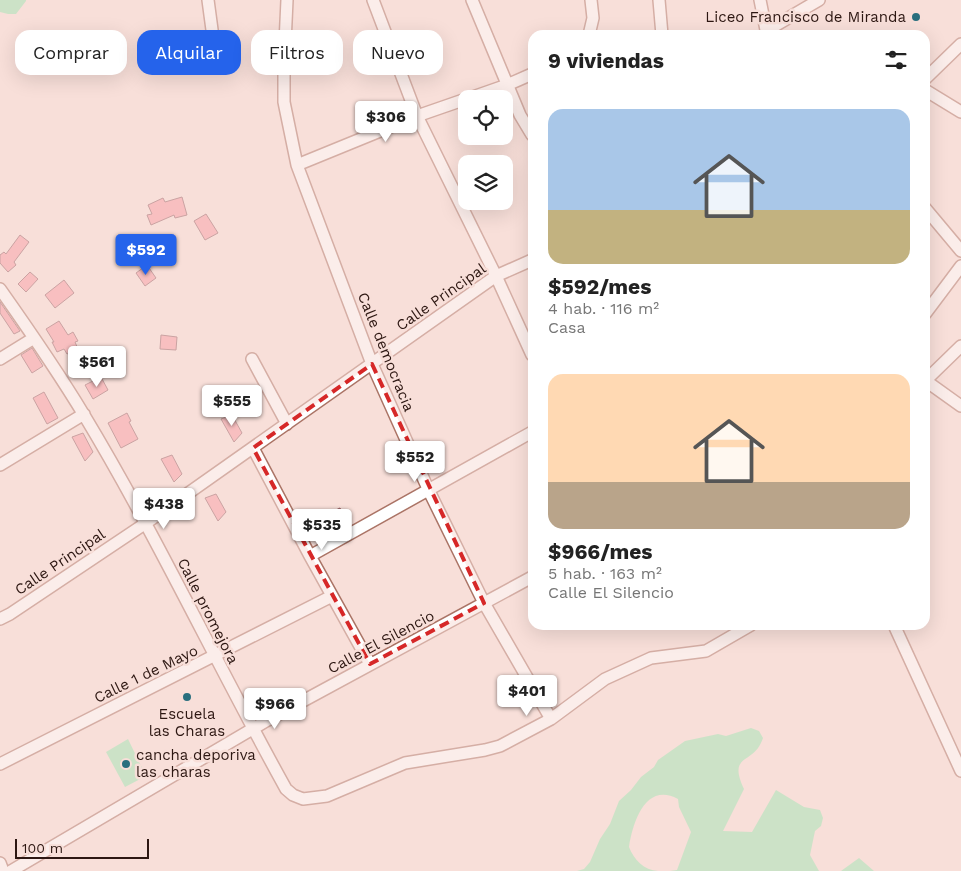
<!DOCTYPE html>
<html lang="es">
<head>
<meta charset="utf-8">
<style>
  :root { --surface:#fff; --page:#f2f2f2; --text:#222; --muted:#767676; --accent:#2563eb }
  body { margin:0; font-family:"Work Sans",sans-serif; background:var(--page); color:var(--text); height:100vh; display:flex; flex-direction:column; font-size:19px; white-space:nowrap }
  * { box-sizing:border-box; margin:0 }
  p { font-size:16px; color:var(--muted) }
  .icon { flex:none; width:28px; height:28px; fill:none; stroke:currentColor; stroke-width:2; stroke-linecap:round; stroke-linejoin:round }
  .map { position:relative; flex:1; overflow:hidden }
  .panel { position:absolute; left:528px; top:30px; width:402px; height:600px; display:flex; flex-direction:column; background:var(--surface); border-radius:15px; box-shadow:0 5px 20px #0002 }
  .panel>* { flex:none }
  .banner { position:absolute; left:15px; top:30px; width:438px; height:45px; display:flex; gap:10px }
  .buttons { position:absolute; left:458px; top:90px; display:grid; gap:10px }
  .buttons a { display:grid; place-items:center; width:55px; height:55px; border-radius:10px; background:var(--surface); box-shadow:0 5px 20px #0002; font-size:25px }
  .scale { position:absolute; left:15px; bottom:12px; width:134px; box-sizing:border-box; padding-left:5px; border:2px solid #2d1712; border-top:0; font-size:14px; line-height:18px; white-space:nowrap; color:#2d1712; -webkit-text-stroke:4px #f8dfd9; paint-order:stroke }
  .price { position:absolute; translate:-50% -42px; padding:0 11px; border-radius:5px; background:#fff; color:#222; font-size:16px; line-height:32px; filter:drop-shadow(0 1px 2px #0008) }
  .price::after { content:''; position:absolute; left:50%; top:30px; width:15px; height:11px; margin-left:-8px; background:inherit; clip-path:polygon(0 0,100% 0,50% 100%) }
  .price.selected { background:var(--accent); color:#fff }
  ul { padding:0; list-style:none }
  li { display:grid; align-content:center; gap:10px; height:265px; padding:0 20px }
  li span { display:grid; place-items:center; height:155px; border-radius:15px; color:#555 }
  li>.icon { margin-inline-start:auto }
  span .icon { width:90px; height:90px; fill:#fffc; stroke-width:1 }
  li b { font-size:21px }
  h2 { display:flex; justify-content:space-between; align-items:center; height:60px; padding:0 20px; font-size:21px }
  .chip { padding:0 18px; border-radius:15px; background:var(--surface); box-shadow:0 5px 20px #0002; font-size:18px; line-height:45px }
  .chip.selected { background:var(--accent); color:#fff }
  .map>svg:first-child { display:block }
  .green { fill:#98e7b2 }
  .building { fill:#f999a2; stroke:#935b60 }
  .lines { fill:none; stroke-linecap:round; stroke-linejoin:round }
  .minor-casing { stroke:#ab7466; stroke-width:14 }
  .minor { stroke:#fff; stroke-width:11 }
  .marked { fill:none; stroke:#d62828; stroke-width:4; stroke-dasharray:10 6; stroke-linejoin:round }
  .poi-dot { fill:#296f7e; stroke:#f8dfd9; stroke-width:2 }
  .labels { text-anchor:middle; stroke-width:5; stroke-linejoin:round; paint-order:stroke }
  .poi-label { font-size:15px; fill:#2d1712; stroke:#f8dfd9; text-anchor:end }
  .street-label { font-size:15px; fill:#2d1712; stroke:#f8dfd9 }
</style>
</head>
<body>
<div class="map">
<svg width="961" height="871" viewBox="0 0 961 871">
  <rect width="100%" height="100%" fill="#f8dfd9"/>
  <path class="green" d="M0,0H26V1L16,14H8L0,12Z
    M751,728L759,731L763,738C754,766 727,752 744,789L723,831L752,832L776,790L804,807L820,810L823,818L821,826L815,831L810,855L819,871H670L677,870L691,832L679,807L678,799C646,782 633,821 629,847C634,860 644,870 658,871H577L584,869L590,862L600,839L610,824L619,801L631,790L641,777L654,767L658,760L685,741L718,734L726,736Z
    M128,739L146,776L125,787L106,752Z
    M859,858L874,871H841Z"/>
  <path class="building" d="M182,197L187,215L175,218L174,215L151,225L147,215L152,214L148,205L163,198L165,202Z
    M206,214L218,233L205,240L194,221Z
    M20,235L29,242L14,262L16,265L8,272L0,263V255L4,252L6,254Z
    M147,265L156,278L145,286L136,273Z
    M30,272L38,279L26,292L18,284Z
    M64,280L74,293L55,308L45,295Z
    M0,302L20,331L14,334L0,313Z
    M59,321L68,335L73,332L78,341L75,342L78,349L67,354L64,349L57,352L52,342H54L46,329Z
    M161,335L177,337L176,350L160,349Z
    M32,348L43,366L32,373L21,355Z
    M101,377L108,390L93,399L85,385Z
    M44,392L58,418L47,424L33,398Z
    M127,413L131,421L129,422L138,439L121,448L108,423Z
    M232,415L242,433L234,442L221,419Z
    M83,433L93,452L85,461L72,437Z
    M172,455L182,474L174,482L161,459Z
    M216,494L226,512L218,521L205,498Z
    M340,508L346,522L320,535L315,520Z"/>
  <g class="lines">
    <g class="minor-casing">
      <path id="minor" d="M208,0L215,52
        M287,0L284,65V102L297,165L372,364L429,491L484,603L551,719
        M373,0L417,116L496,276L532,355
        M472,0L520,115L532,135
        M659,0L662,35
        M760,0L767,35
        M766,31L819,0
        M589,35L593,18L591,0
        M925,79L961,44
        M925,90L961,112
        M467,99L507,85L532,74
        M297,165L417,116L466,99
        M925,208L961,251
        M0,289C29,330 58,372 84,415C157,536 217,665 286,789L293,795L303,799L327,796L405,763L485,750L500,746L551,719L605,679L651,658L706,651L751,625
        M925,314L961,266
        M0,359L34,338
        M252,359L287,424
        M925,381L961,346
        M926,381L961,406
        M253,448L310,556L370,664
        M0,465L84,414
        M310,556L532,432
        M0,619L10,614L146,523L496,276L532,260
        M894,625L961,771
        M0,764L332,596
        M0,863L3,871
        M11,871L266,721L532,577"/>
    </g>
    <use href="#minor" class="minor"/>
  </g>
  <path d="M0 0H961V871H0ZM372,364L484,603L370,664L253,448Z" fill="#f8dfd9" fill-opacity=".55" fill-rule="evenodd"/>
  <path class="marked" d="M372,364L484,603L370,664L253,448Z"/>
  <g class="poi-dot">
    <circle cx="916" cy="17" r="5"/>
    <circle cx="187" cy="697" r="5"/>
    <circle cx="126" cy="764" r="5"/>
  </g>
  <g class="labels">
    <g class="poi-label">
      <text x="906" y="22">Liceo Francisco de Miranda</text>
      <text x="187" y="719" text-anchor="middle">Escuela<tspan x="187" dy="17">las Charas</tspan></text>
      <text x="136" y="760" text-anchor="start">cancha deporiva<tspan x="136" dy="17">las charas</tspan></text>
    </g>
    <g class="street-label">
      <text transform="translate(441 297) rotate(-35)" y="5">Calle Principal</text>
      <text transform="translate(386 352) rotate(68)" y="5">Calle democracia</text>
      <text transform="translate(60 562) rotate(-34)" y="5">Calle Principal</text>
      <text transform="translate(208 611) rotate(63)" y="5">Calle promejora</text>
      <text transform="translate(381 642) rotate(-28)" y="5">Calle El Silencio</text>
      <text transform="translate(146 674) rotate(-26)" y="5">Calle 1 de Mayo</text>
    </g>
  </g>
</svg>
<div class="buttons">
<a><svg class="icon" aria-label="locate" viewBox="0 0 24 24"><circle cx="12" cy="12" r="6"/><path d="M12 2v4M12 18v4M2 12h4M18 12h4"/></svg></a>
<a><svg class="icon" aria-label="layers" viewBox="0 0 24 24"><path d="M12 4l9 5-9 5-9-5zM3 14l9 5 9-5"/></svg></a>
</div>
<div class="scale">100 m</div>
<b class="price" style="left:386px;top:143px">$306</b>
<b class="price selected" style="left:146px;top:276px">$592</b>
<b class="price" style="left:97px;top:388px">$561</b>
<b class="price" style="left:232px;top:427px">$555</b>
<b class="price" style="left:415px;top:483px">$552</b>
<b class="price" style="left:164px;top:530px">$438</b>
<b class="price" style="left:322px;top:551px">$535</b>
<b class="price" style="left:527px;top:717px">$401</b>
<b class="price" style="left:275px;top:730px">$966</b>
<div class="banner">
<a class="chip">Comprar</a>
<a class="chip selected">Alquilar</a>
<a class="chip">Filtros</a>
<a class="chip">Nuevo</a>
</div>
<section class="panel">
<h2>9 viviendas<svg class="icon" aria-label="filters" viewBox="0 0 24 24"><path d="M4 7h16M4 17h16"/><circle cx="9" cy="7" r="2"/><circle cx="15" cy="17" r="2"/></svg></h2>
<ul>
<li><span style="background:linear-gradient(#a9c7e8 65%,#c2b280 0)"><svg class="icon" aria-label="home" viewBox="0 0 24 24"><path d="M3 11l9-7 9 7M6 9v11h12V9"/></svg></span><div><b>$592/mes</b><p>4 hab. · 116 m²</p><p>Casa</p></div></li>
<li><span style="background:linear-gradient(#ffd9b3 70%,#b9a48a 0)"><svg class="icon" aria-label="home" viewBox="0 0 24 24"><path d="M3 11l9-7 9 7M6 9v11h12V9"/></svg></span><div><b>$966/mes</b><p>5 hab. · 163 m²</p><p>Calle El Silencio</p></div></li>
</ul>
</section>
</div>
</body>
</html>
